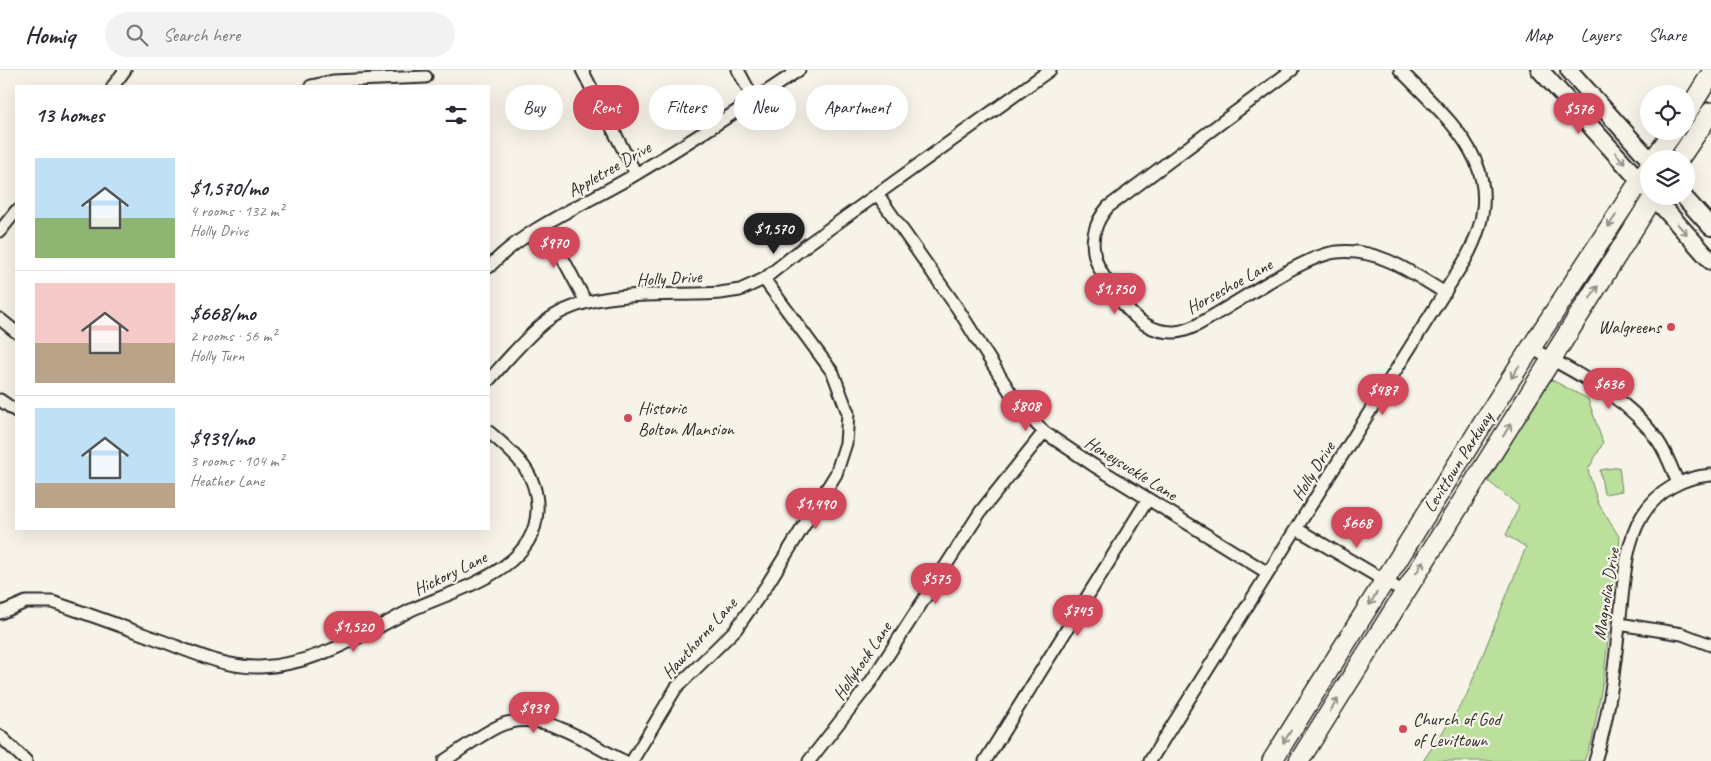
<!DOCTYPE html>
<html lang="en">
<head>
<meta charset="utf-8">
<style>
  :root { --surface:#fff; --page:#f2f2f3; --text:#2b2b33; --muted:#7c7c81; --line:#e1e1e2; --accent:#d1495b }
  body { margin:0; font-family:Caveat,sans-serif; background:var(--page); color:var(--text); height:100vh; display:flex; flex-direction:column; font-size:19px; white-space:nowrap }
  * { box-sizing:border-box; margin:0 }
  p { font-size:16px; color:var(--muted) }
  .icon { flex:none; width:28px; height:28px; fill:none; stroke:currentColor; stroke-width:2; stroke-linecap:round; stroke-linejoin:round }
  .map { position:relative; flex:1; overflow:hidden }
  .details { position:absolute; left:15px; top:15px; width:475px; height:445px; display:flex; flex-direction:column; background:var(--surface); border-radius:0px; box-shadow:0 5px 20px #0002 }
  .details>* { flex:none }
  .hud { position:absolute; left:505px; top:15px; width:475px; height:45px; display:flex; gap:10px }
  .buttons { position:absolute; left:1640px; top:15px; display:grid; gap:10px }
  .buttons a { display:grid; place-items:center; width:55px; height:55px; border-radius:50%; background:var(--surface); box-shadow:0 5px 20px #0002; font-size:25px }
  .price { position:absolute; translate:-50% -42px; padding:0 11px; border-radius:18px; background:var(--accent); color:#fff; font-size:16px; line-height:32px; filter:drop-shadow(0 1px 2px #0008) }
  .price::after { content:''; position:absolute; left:50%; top:30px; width:15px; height:11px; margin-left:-8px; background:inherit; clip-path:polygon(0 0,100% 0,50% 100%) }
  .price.selected { background:#222; color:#fff }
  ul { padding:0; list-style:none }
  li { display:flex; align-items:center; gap:15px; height:125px; padding:0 20px }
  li+li { border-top:1px solid var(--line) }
  li span { display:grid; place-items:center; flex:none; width:140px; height:100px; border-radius:0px; color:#555 }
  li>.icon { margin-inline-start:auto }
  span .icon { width:60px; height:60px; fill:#fffc; stroke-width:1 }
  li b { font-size:21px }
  h2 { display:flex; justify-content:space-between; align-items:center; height:60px; padding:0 20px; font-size:21px }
  .chip { padding:0 18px; border-radius:22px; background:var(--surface); box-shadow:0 5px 20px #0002; font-size:18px; line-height:45px }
  .chip.selected { background:var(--accent); color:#fff }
  header { display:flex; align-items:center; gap:30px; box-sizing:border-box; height:70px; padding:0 25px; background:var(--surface); border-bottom:1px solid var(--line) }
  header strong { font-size:24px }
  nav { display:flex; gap:28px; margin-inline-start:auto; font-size:18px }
  .search { width:350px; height:45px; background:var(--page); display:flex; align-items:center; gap:12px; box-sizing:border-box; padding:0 18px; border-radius:28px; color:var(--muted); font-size:19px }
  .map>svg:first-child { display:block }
  .green { fill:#bae09c; stroke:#728664 }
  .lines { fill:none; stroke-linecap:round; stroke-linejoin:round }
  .street-casing { stroke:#2b2b2b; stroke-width:15 }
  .secondary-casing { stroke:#2b2b2b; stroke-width:20 }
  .primary-casing { stroke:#2b2b2b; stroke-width:22 }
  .street { stroke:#f7f3e8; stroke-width:11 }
  .secondary { stroke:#f7f3e8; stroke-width:16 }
  .primary { stroke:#f7f3e8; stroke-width:19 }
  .oneway { stroke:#918f8a }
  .poi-dot { fill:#d1495b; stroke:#f7f3e8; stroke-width:2 }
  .labels { text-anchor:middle; stroke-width:4.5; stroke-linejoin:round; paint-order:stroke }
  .street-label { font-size:18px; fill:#2b2b2b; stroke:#f7f3e8 }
  .poi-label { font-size:18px; fill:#2b2b2b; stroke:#f7f3e8; text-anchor:start }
</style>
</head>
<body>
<header>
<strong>Homiq</strong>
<div class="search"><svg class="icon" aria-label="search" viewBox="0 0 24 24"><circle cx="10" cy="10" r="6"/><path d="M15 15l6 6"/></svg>Search here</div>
<nav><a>Map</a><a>Layers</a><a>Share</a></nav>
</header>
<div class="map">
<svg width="1711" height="691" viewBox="0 0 1711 691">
  <rect width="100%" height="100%" fill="#f7f3e8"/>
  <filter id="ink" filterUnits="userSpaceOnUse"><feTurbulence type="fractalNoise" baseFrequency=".02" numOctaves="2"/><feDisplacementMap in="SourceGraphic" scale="10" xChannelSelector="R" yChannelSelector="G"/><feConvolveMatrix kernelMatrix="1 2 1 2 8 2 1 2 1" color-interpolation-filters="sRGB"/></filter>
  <g filter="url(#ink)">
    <path class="green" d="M1550,309L1588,329L1603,373L1588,400L1598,433L1620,468L1604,604L1592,671L1584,691H1423L1465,629L1526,477L1506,465L1519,436L1488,411Z
      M1619,397L1622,421L1604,424L1600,400Z"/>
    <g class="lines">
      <g class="street-casing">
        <path id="street" d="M582,0L636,104
          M738,0L754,30
          M1292,0L1108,137C1094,153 1089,173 1097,193C1102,207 1113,219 1121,231C1134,249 1151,263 1175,262C1190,261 1204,251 1216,244C1246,227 1306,185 1337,182C1379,178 1411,202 1445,223
          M113,16L125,0
          M311,16L333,11L426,7
          M878,125L958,239L1010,322L1025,342L1044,362L1093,395L1268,503
          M545,155L586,232
          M0,161L16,141
          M489,197C527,156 588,133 636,104C692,71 745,36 799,0
          M0,249L16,262
          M1531,278C1576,303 1628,327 1658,371C1667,384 1672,399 1678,413
          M489,310C507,290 524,269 545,252C590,217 665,227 720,223L740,220L764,209L808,174L1050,0
          M0,330L16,341
          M1297,459L1404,522
          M0,543L26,532H52C89,544 126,558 162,571C194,583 226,598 260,597C315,595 364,564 411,540C456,519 535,501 537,441C539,404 515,384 489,362
          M1619,554L1682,564L1711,575
          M0,666L26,691
          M444,691C462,679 480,665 499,656C542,636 587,674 624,691
          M632,691L676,618L736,559L767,515L836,404L846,373L848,343L833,303L764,209
          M809,691L870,613L981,441L1044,362
          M985,691L1148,429
          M1150,691L1465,190C1514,103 1457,58 1400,0
          M1595,691C1611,642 1615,589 1621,538C1624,508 1626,472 1642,446C1657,421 1683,407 1711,405"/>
      </g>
      <g class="secondary-casing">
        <path id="secondary" d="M1540,0L1649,121
          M1569,0L1649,89
          M1653,126L1711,191
          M1683,126L1711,157"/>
      </g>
      <g class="primary-casing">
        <path id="primary" d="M1686,44L1711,4
          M1654,89L1674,61
          M1679,89L1711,42
          M1272,691L1510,310L1649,97
          M1299,691L1654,126"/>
      </g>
      <use href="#street" class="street"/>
      <use href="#secondary" class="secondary"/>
      <use href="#primary" class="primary"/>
    </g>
    <defs><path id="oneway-shaft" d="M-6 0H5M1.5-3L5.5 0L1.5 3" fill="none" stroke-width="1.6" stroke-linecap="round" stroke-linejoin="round" transform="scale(1.25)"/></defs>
    <g class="oneway">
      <use href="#oneway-shaft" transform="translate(1620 88) rotate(49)"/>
      <use href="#oneway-shaft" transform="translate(1612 151) rotate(123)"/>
      <use href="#oneway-shaft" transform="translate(1682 159) rotate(48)"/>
      <use href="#oneway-shaft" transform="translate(1594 222) rotate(-58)"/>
      <use href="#oneway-shaft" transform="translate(1515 302) rotate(123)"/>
      <use href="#oneway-shaft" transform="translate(1507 360) rotate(-58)"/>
      <use href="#oneway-shaft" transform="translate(1420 497) rotate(-58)"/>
      <use href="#oneway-shaft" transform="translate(1373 529) rotate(121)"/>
      <use href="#oneway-shaft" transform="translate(1334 635) rotate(-58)"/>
      <use href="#oneway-shaft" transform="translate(1287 667) rotate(122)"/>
    </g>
  </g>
  <g class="poi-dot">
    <circle cx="1671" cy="257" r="5"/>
    <circle cx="628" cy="348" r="5"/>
    <circle cx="1403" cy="659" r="5"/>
  </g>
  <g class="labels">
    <g class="street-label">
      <text transform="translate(609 99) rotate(-30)" y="6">Appletree Drive</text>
      <text transform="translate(669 208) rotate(-3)" y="6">Holly Drive</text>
      <text transform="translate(1229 216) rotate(-29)" y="6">Horseshoe Lane</text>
      <text transform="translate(1458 392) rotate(-58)" y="6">Levittown Parkway</text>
      <text transform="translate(1131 398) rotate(32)" y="6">Honeysuckle Lane</text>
      <text transform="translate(1313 401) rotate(-58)" y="6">Holly Drive</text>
      <text transform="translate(450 503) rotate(-26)" y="6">Hickory Lane</text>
      <text transform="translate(1606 524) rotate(-81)" y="6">Magnolia Drive</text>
      <text transform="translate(699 568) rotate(-48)" y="6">Hawthorne Lane</text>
      <text transform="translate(862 591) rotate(-56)" y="6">Hollyhock Lane</text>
    </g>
    <g class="poi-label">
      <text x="1661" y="263" text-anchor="end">Walgreens</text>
      <text x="638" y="344">Historic<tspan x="638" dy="21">Bolton Mansion</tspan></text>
      <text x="1413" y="655">Church of God<tspan x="1413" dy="21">of Levittown</tspan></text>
    </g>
  </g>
</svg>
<div class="buttons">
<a><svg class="icon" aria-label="locate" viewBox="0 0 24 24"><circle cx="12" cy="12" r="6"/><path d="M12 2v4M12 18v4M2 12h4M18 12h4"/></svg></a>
<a><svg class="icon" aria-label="layers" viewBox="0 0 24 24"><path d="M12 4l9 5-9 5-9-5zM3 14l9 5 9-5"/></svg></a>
</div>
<b class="price" style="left:1579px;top:65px">$576</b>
<b class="price selected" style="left:774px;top:185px">$1,570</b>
<b class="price" style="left:554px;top:199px">$970</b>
<b class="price" style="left:1115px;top:245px">$1,750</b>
<b class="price" style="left:1609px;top:340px">$636</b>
<b class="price" style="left:1383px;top:346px">$487</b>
<b class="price" style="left:1026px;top:362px">$808</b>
<b class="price" style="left:816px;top:460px">$1,490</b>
<b class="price" style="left:1357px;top:479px">$668</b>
<b class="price" style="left:936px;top:535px">$575</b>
<b class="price" style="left:1078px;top:567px">$745</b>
<b class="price" style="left:354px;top:583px">$1,520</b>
<b class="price" style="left:534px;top:664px">$939</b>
<div class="hud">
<a class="chip">Buy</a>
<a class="chip selected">Rent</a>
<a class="chip">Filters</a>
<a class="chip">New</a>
<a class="chip">Apartment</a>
</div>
<section class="details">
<h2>13 homes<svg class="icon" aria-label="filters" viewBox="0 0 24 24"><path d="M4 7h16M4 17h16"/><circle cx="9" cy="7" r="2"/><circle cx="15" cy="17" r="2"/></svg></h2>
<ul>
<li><span style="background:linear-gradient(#bfe0f5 60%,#8fb573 0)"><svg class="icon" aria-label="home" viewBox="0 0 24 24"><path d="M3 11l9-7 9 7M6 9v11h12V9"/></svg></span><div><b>$1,570/mo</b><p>4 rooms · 132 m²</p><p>Holly Drive</p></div></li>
<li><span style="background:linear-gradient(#f6c9c9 60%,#b9a48a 0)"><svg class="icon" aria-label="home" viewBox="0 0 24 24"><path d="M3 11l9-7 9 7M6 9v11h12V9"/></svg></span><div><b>$668/mo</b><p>2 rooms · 56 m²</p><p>Holly Turn</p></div></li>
<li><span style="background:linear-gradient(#bfe0f5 75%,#b9a48a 0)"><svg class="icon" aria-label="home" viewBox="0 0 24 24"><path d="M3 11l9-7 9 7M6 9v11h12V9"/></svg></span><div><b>$939/mo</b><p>3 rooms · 104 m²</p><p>Heather Lane</p></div></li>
</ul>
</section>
</div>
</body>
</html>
